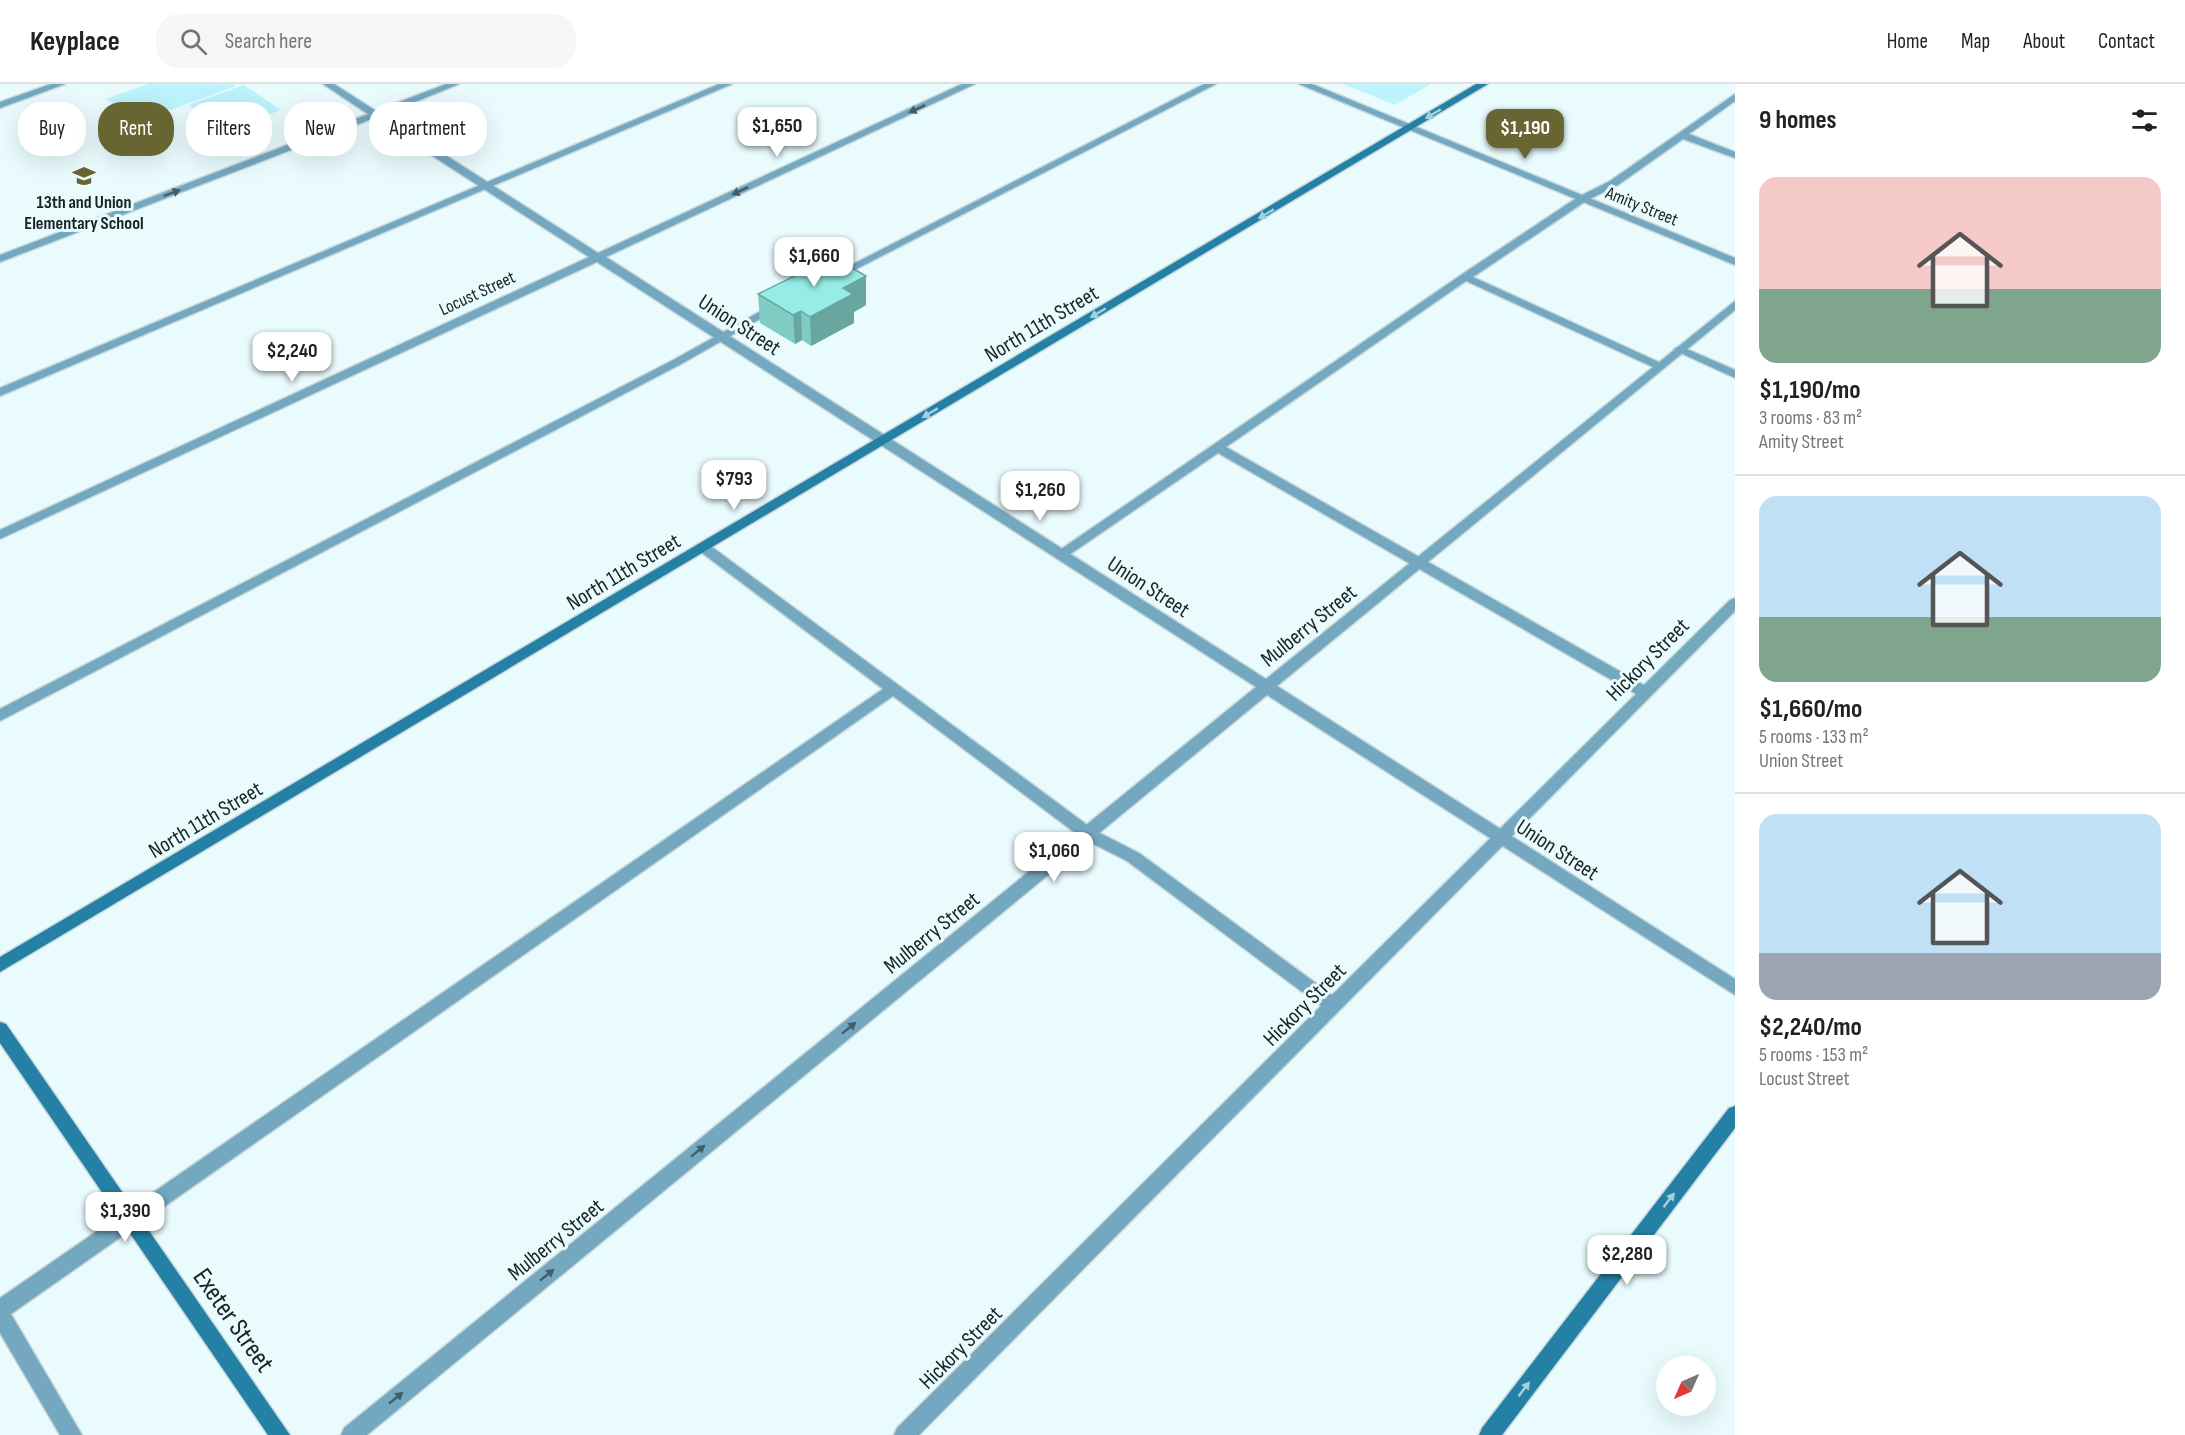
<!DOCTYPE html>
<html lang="en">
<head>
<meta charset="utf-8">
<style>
  :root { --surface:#fff; --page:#f6f6f6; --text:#222; --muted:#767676; --line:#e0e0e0; --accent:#676532 }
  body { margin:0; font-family:"Sofia Sans Condensed",sans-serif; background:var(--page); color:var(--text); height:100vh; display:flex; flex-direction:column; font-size:22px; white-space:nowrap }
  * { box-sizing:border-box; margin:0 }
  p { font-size:20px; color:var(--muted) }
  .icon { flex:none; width:33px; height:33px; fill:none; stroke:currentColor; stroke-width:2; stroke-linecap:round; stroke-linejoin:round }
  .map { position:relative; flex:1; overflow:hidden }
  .drawer { display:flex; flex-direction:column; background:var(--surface); width:450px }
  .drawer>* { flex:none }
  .top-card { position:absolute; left:18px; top:18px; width:570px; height:54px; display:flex; gap:12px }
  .needle { width:39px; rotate:225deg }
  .controls { position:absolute; left:1656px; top:1272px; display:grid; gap:12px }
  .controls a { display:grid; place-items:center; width:60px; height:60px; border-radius:50%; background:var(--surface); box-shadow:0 6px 24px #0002; font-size:30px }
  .price { position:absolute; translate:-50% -51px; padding:0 14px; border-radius:12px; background:#fff; color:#222; font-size:20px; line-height:39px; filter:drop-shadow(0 2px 3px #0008) }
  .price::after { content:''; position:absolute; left:50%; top:36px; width:18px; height:14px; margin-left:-9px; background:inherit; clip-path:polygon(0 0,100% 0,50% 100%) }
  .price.current { background:var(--accent); color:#fff }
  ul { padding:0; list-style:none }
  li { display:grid; align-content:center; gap:12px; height:318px; padding:0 24px }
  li+li { border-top:2px solid var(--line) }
  li span { display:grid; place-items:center; height:186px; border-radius:18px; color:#555 }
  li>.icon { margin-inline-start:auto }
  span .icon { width:108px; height:108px; fill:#fffc; stroke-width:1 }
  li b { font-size:26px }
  h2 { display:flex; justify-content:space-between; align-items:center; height:72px; padding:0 24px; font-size:26px }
  .pill { padding:0 21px; border-radius:24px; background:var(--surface); box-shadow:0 6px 24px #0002; font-size:21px; line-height:54px }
  .pill.current { background:var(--accent); color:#fff }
  header { display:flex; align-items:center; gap:36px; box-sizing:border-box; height:84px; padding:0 30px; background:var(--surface); border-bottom:2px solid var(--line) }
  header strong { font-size:28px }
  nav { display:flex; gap:33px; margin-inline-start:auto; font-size:21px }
  .search { width:420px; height:54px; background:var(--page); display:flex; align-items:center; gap:15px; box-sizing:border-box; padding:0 21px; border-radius:24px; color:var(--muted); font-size:22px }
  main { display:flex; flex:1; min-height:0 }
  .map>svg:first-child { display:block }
  .green { fill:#bdf3fc }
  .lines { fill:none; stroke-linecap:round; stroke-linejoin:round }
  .lane-casing { stroke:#c8d8da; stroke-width:3 }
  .street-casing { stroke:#c8d8da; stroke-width:3 }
  .secondary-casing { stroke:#c8d8da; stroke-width:3 }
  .lane { fill:#74a8c1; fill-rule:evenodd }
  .street { fill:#74a8c1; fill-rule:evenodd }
  .secondary { fill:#2481a5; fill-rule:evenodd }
  .wall { fill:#80ccc5 }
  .shaded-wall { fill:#68a6a0 }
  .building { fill:#95ede5; stroke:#68a6a0; stroke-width:1.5 }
  .oneway { fill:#415f6b }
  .oneway2 { fill:#a4d0de }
  .labels { text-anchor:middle; stroke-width:6; stroke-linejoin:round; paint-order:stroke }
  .far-poi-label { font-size:18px; font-weight:bold; fill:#182324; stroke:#e9fbfd }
  .far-street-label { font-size:18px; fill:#182324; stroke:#e9fbfd }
  .street-label { font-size:22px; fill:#182324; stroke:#e9fbfd }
  .near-street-label { font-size:27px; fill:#182324; stroke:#e9fbfd }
</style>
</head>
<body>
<header>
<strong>Keyplace</strong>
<div class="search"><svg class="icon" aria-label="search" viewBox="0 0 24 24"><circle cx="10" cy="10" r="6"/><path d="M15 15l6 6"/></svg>Search here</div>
<nav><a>Home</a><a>Map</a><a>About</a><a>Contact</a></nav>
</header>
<main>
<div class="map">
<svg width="1735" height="1351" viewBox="0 0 1735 1351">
  <rect width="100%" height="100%" fill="#e9fbfd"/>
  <path class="green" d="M148,0H233L236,2L137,38L106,15Z
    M1343,0H1431L1395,21Z
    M244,1L281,26L226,46L189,21Z"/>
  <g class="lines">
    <g class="lane-casing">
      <path id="lane" d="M51,0H65L0,24V18Z
        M719,0H732L0,312V304Z
        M1204,0H1216L837,195H829L828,193Z
        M1735,10V17L1689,50L1735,68V74L1683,55L1618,101L1586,117L1473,193L1663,280V284H1655L1466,197L1226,363L1644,601L1730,516L1735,514V527L919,1351H894L897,1344L1321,922L1127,777L1082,754L893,612L11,1230L82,1351H60L0,1249V1214L883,605L698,466L696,463L698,460H708L1094,746L1139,769L1332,911L1636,610L1218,369L1066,473L1061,474L1054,470L1461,191L1578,113L1610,97Z
        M777,218L781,219V223L683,279L0,637V625L675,275Z
        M1680,262L1735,286V294L1676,267L1674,265Z"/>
    </g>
    <g class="street-casing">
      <path id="street" d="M323,0H334L376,27L446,0H459L383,31L598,169L962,0H975L606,173L1266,595L1735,217V226L1277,602L1735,895V911L1267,611L367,1351H341L344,1344L1256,603L597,178L0,455V446L589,173L374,34L0,178V171L368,30Z
        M1299,0H1312L1735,174V181Z"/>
    </g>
    <g class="secondary-casing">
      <path id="secondary" d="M1476,0H1488L0,888V873Z
        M0,938L6,940L290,1351H268L0,959Z
        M1735,1022V1044L1502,1351H1479L1482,1344L1729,1024Z"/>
    </g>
    <use href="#lane" class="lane"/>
    <use href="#street" class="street"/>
    <use href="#secondary" class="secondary"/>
  </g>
  <path class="wall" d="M758,210L866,221L854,228V239L811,262L802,256L795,260L760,239Z"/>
  <path class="shaded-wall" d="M866,192V221L854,228V239L811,262L810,233L843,204Z
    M801,227L802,256L795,260L793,231Z"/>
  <path class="building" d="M833,173L866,192L843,204L853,210L810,233L801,227L793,231L758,210Z"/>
  <defs><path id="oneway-solid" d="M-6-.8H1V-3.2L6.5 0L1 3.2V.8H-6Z" transform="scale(1.5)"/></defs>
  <g class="oneway">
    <use href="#oneway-solid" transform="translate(917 25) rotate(155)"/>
    <use href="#oneway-solid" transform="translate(740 107) rotate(155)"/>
    <use href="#oneway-solid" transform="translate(172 109) rotate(-21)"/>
    <use href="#oneway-solid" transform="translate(849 944) rotate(-39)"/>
    <use href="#oneway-solid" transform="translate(698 1067) rotate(-39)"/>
    <use href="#oneway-solid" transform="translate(547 1191) rotate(-39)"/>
    <use href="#oneway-solid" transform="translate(396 1314) rotate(-39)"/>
  </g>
  <g class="oneway2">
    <use href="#oneway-solid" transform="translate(1433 30) rotate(149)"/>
    <use href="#oneway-solid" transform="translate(1266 130) rotate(149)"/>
    <use href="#oneway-solid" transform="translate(1098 229) rotate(149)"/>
    <use href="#oneway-solid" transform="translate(930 329) rotate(149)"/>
    <use href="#oneway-solid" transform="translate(1669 1116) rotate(-53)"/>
    <use href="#oneway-solid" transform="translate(1524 1305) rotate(-53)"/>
  </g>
  <defs>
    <g id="school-bare" transform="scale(1.8)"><path d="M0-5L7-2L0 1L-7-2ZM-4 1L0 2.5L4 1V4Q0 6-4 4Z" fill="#676532" stroke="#e9fbfd" stroke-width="2.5" paint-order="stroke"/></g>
  </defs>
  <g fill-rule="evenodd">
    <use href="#school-bare" x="84" y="92"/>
  </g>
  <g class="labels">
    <g class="far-poi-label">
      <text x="84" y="124">13th and Union<tspan x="84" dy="21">Elementary School</tspan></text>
    </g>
    <g class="far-street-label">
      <text transform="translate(1642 122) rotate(22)" y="6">Amity Street</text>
      <text transform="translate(477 209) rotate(-25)" y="6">Locust Street</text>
    </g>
    <g class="street-label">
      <text transform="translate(1041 239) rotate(-31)" y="8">North 11th Street</text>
      <text transform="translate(740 240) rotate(33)" y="8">Union Street</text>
      <text transform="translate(623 487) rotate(-31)" y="8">North 11th Street</text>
      <text transform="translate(1149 502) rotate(33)" y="8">Union Street</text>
      <text transform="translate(1308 541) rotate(-39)" y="8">Mulberry Street</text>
      <text transform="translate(1647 575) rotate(-45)" y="8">Hickory Street</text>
      <text transform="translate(205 735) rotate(-31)" y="8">North 11th Street</text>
      <text transform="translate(1558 765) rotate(33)" y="8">Union Street</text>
      <text transform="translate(931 848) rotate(-39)" y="8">Mulberry Street</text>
      <text transform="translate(1304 920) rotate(-45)" y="8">Hickory Street</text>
      <text transform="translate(555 1155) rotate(-39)" y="8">Mulberry Street</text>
      <text transform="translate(960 1263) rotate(-45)" y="8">Hickory Street</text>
    </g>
    <g class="near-street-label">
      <text transform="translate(234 1236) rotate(55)" y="9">Exeter Street</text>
    </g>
  </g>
</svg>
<div class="controls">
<a><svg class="needle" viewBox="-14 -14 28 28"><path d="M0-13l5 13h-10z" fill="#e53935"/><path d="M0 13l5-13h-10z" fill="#767676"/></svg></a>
</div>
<b class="price" style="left:777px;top:74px">$1,650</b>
<b class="price current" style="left:1525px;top:76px">$1,190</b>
<b class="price" style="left:814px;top:204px">$1,660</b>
<b class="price" style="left:292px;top:299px">$2,240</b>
<b class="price" style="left:734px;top:427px">$793</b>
<b class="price" style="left:1040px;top:438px">$1,260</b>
<b class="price" style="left:1054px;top:799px">$1,060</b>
<b class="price" style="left:125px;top:1159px">$1,390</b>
<b class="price" style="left:1627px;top:1202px">$2,280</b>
<div class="top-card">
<a class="pill">Buy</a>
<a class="pill current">Rent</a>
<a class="pill">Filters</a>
<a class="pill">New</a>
<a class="pill">Apartment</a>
</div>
</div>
<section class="drawer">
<h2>9 homes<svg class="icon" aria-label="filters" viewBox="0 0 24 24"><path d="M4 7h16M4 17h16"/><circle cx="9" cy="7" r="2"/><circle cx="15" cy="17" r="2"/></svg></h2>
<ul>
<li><span style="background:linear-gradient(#f6c9c9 60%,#7fa58c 0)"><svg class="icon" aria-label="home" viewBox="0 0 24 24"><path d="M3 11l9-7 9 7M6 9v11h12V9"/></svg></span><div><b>$1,190/mo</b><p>3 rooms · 83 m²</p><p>Amity Street</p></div></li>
<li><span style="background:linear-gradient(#bfe0f5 65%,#7fa58c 0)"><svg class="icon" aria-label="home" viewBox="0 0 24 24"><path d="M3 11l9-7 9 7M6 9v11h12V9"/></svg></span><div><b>$1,660/mo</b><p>5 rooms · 133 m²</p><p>Union Street</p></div></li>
<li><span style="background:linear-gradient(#bfe0f5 75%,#9aa5b1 0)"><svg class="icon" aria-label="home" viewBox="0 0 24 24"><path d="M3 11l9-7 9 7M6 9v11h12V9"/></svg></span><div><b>$2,240/mo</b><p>5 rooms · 153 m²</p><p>Locust Street</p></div></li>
</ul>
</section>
</main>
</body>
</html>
